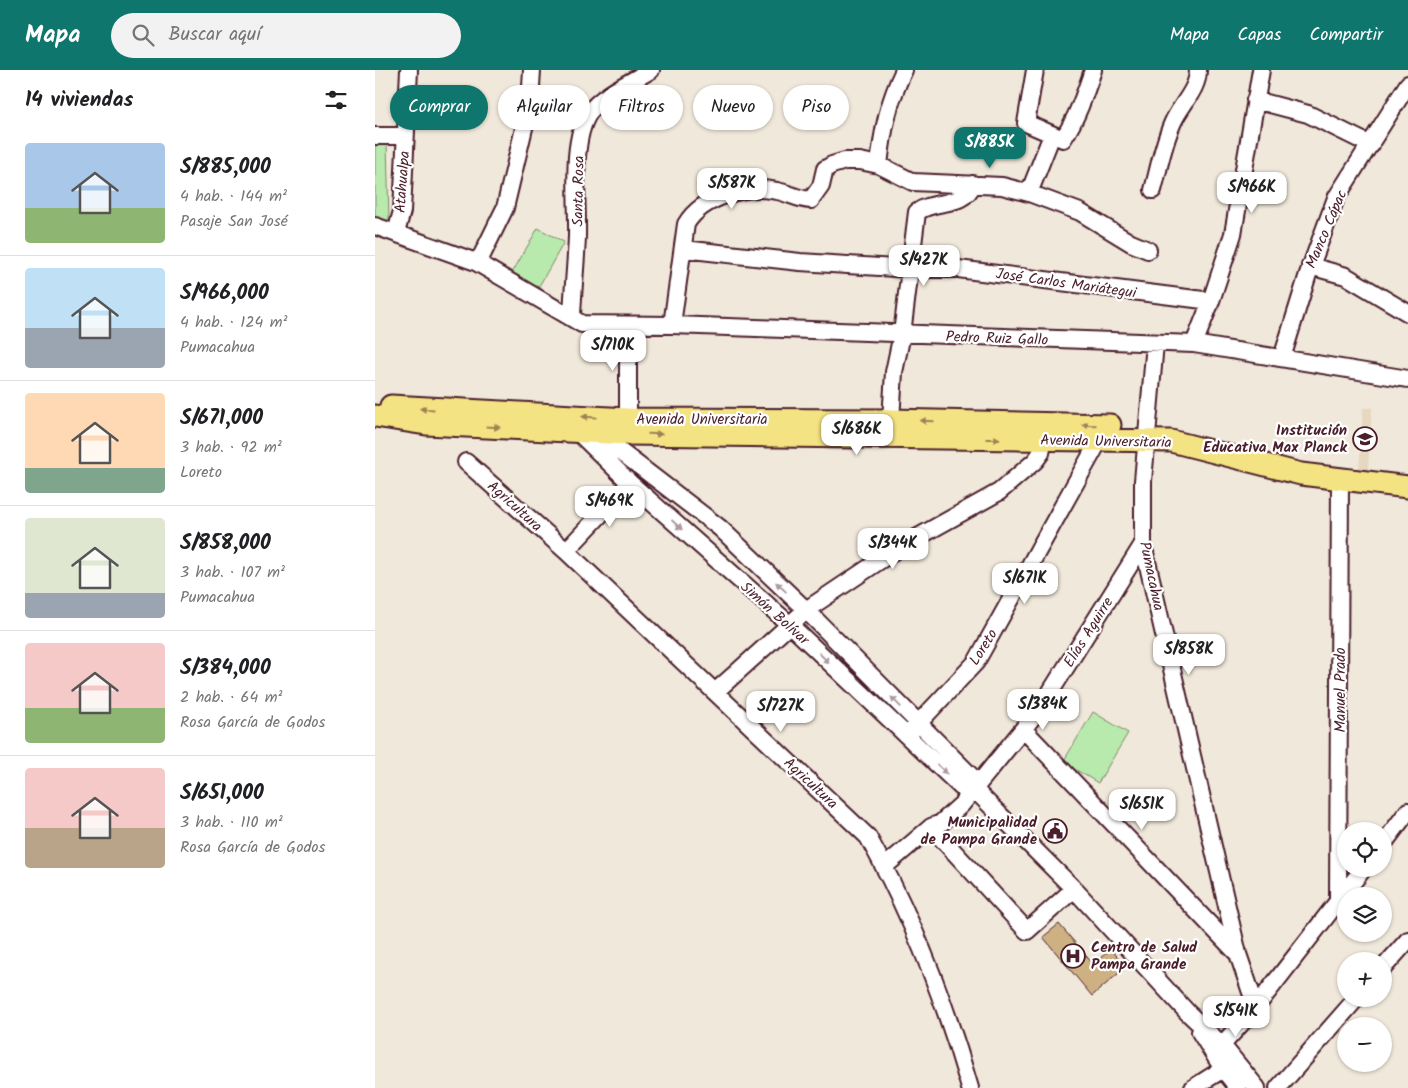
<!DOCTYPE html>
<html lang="es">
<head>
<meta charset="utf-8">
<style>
  :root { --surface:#fff; --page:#f2f2f2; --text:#202124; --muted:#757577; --line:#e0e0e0; --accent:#0f766e }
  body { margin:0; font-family:Kalam,sans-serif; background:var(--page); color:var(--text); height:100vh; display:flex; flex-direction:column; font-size:19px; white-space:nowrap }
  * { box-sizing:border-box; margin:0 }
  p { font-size:16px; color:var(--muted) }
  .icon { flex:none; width:28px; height:28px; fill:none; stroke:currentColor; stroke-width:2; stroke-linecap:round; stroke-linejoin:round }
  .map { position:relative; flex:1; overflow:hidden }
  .side { display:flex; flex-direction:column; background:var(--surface); width:375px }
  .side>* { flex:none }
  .hud { position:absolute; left:15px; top:15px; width:475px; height:45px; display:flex; gap:10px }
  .controls { position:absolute; left:962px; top:752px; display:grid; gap:10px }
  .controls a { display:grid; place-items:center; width:55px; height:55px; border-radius:50%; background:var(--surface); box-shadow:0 1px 4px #0004; font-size:25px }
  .price { position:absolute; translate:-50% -42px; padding:0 11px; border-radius:10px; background:#fff; color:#222; font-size:16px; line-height:32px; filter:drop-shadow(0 1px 2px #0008) }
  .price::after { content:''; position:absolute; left:50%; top:30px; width:15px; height:11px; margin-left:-8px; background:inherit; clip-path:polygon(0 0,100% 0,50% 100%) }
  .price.active { background:var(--accent); color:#fff }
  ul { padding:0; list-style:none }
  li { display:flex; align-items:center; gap:15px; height:125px; padding:0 25px }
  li+li { border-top:1px solid var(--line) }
  li span { display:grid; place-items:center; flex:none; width:140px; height:100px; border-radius:5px; color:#555 }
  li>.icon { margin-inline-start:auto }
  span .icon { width:60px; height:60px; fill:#fffc; stroke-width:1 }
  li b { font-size:21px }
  h2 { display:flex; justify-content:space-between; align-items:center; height:60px; padding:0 25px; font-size:21px }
  .pill { padding:0 18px; border-radius:22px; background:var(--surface); box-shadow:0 1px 4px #0004; font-size:18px; line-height:45px }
  .pill.active { background:var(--accent); color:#fff }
  header { display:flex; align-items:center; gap:30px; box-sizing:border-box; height:70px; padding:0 25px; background:var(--accent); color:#fff }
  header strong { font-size:24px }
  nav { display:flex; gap:28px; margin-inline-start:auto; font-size:18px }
  .search { width:350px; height:45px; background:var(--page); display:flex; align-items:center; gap:12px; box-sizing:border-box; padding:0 18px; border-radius:28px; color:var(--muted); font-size:19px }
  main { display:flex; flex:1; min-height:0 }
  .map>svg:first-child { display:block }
  .built { fill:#e6d8c0 }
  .green { fill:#b7eaac; stroke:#80846c }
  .building { fill:#ceb183; stroke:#4a1f2b }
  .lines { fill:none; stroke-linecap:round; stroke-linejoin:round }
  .minor-casing { stroke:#4a1f2b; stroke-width:20 }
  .major-casing { stroke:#4a1f2b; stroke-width:25 }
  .minor { stroke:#fff; stroke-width:16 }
  .major { stroke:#f4e382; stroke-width:21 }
  .oneway { fill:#9f8156 }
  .oneway2 { fill:#ae9aa0 }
  .labels { text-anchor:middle; stroke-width:4.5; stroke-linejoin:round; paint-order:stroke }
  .street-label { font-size:15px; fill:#4a1f2b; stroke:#fff }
  .poi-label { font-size:15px; font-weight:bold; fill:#4a1f2b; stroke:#fff; text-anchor:end }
</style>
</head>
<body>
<header>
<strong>Mapa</strong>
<div class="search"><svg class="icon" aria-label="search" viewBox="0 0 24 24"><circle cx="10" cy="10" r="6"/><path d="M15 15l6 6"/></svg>Buscar aquí</div>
<nav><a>Mapa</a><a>Capas</a><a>Compartir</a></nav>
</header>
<main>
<section class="side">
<h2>14 viviendas<svg class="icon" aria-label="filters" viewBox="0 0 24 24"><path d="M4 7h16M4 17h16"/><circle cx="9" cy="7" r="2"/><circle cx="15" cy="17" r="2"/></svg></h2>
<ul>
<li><span style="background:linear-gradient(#a9c7e8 65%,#8fb573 0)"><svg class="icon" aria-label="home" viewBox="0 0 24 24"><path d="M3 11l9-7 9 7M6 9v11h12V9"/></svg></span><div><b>S/885,000</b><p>4 hab. · 144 m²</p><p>Pasaje San José</p></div></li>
<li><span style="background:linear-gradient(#bfe0f5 60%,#9aa5b1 0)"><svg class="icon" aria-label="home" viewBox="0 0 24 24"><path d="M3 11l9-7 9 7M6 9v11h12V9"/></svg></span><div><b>S/966,000</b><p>4 hab. · 124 m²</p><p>Pumacahua</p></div></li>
<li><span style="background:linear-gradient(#ffd9b3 75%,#7fa58c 0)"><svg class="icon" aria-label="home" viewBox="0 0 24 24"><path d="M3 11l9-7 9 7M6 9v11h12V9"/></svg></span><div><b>S/671,000</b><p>3 hab. · 92 m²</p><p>Loreto</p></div></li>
<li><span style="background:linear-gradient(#dfe7d0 75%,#9aa5b1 0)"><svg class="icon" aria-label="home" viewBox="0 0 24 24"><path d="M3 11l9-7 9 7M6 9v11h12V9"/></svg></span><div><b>S/858,000</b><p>3 hab. · 107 m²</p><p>Pumacahua</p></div></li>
<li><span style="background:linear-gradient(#f6c9c9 65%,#8fb573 0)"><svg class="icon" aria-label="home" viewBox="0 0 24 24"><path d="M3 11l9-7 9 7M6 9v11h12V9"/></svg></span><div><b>S/384,000</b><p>2 hab. · 64 m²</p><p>Rosa García de Godos</p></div></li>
<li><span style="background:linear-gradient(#f6c9c9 60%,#b9a48a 0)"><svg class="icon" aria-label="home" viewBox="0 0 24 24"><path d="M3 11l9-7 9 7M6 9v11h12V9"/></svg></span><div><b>S/651,000</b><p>3 hab. · 110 m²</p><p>Rosa García de Godos</p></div></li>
</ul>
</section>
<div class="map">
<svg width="1033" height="1018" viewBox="0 0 1033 1018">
  <rect width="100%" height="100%" fill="#f0e8da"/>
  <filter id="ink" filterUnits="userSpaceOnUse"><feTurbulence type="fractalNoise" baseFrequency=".02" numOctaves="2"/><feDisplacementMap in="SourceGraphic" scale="10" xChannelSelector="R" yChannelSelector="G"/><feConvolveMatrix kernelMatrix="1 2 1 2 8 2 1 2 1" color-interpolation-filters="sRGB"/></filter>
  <g filter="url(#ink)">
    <path class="built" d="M988,338H997L993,401L984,400Z"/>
    <path class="green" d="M12,73L14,148L12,152H0V74Z
      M163,158L189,172L163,218L137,203Z
      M718,642L753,663L723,713L688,692Z"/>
    <path class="building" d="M684,854L718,894L736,879L751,897L717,926L668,867Z"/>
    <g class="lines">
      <g class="minor-casing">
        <path id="minor" d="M660,0L651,53L688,69C702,48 710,24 718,0
          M880,30L933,44L996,75
          M0,66H30
          M504,95C508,59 513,33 529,0
          M778,120C784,98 788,74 798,52C806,34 823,20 823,0
          M654,123L677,65
          M0,156L101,192L207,254L297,255L819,274L1033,309
          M21,163L27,141L34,0
          M308,179L425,192L536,199H583L836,231
          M101,192L107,185L130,138L155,33L157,0
          M935,196L971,206L1033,243
          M197,246C198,220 201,193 202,166C203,133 195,71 214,43C226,25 258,11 276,0
          M253,255V349
          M297,255L311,154C327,127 372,114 402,121C414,123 424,130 436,130L446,116L450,99L457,95L470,91H485L504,95L538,112L627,116L654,123L705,142L756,173L773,180
          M780,273L768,411V474L863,884L881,937
          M819,274L836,231L858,164L886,0
          M907,288L933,204L961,128L1033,14
          M516,350L519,302L527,264L542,142C560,129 589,138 598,114
          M203,362L255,413L414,554L587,718H598
          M220,362L345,458L431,540L597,707L598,718L699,819L813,943L847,975L882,1018
          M91,392L191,481L493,767C537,846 570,931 595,1018
          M191,481L255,413
          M340,622L431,540L525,477L624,422L660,391L666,383L669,369
          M649,660L861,882
          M536,661L601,592L725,369
          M556,757L652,861L699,819
          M1009,773L1033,741
          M509,797L556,757L566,753L587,734L666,637L768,474
          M963,830L965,410
          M1009,897L1033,870
          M825,962L848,999L863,1018
          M847,975L881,937L988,799
          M818,1018L848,999
          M903,1018L981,929"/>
      </g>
      <g class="major-casing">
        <path id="major" d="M16,336L253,349L516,350L735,355
          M0,346L51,354L253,364L796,371L926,404L1033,417"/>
      </g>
      <use href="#minor" class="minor"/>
      <use href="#major" class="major"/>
    </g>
    <defs><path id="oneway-solid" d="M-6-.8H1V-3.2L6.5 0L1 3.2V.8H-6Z" transform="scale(1.25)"/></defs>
    <g class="oneway">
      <use href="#oneway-solid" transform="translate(52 339) rotate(-176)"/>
      <use href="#oneway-solid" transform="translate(214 347) rotate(-177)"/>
      <use href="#oneway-solid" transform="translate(552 351) rotate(-179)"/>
      <use href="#oneway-solid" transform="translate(714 355) rotate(-179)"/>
      <use href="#oneway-solid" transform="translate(118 357) rotate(3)"/>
      <use href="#oneway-solid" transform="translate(280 364) rotate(1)"/>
      <use href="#oneway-solid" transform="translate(618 369)"/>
    </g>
    <g class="oneway2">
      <use href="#oneway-solid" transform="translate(302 455) rotate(42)"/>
      <use href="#oneway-solid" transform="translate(406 517) rotate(-137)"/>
      <use href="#oneway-solid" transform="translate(449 588) rotate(44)"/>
      <use href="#oneway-solid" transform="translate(521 632) rotate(-134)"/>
      <use href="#oneway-solid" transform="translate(567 699) rotate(43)"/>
    </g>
  </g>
  <defs>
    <g id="school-ring" transform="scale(1.25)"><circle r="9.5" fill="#fff" stroke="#4a1f2b" stroke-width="1.5"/><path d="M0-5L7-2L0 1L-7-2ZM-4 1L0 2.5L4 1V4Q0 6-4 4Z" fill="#4a1f2b"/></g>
    <g id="civic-ring" transform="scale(1.25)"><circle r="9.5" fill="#fff" stroke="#4a1f2b" stroke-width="1.5"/><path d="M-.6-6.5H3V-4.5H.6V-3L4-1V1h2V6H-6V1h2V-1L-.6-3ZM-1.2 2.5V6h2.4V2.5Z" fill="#4a1f2b"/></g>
    <g id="hospital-ring" transform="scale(1.25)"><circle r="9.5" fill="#fff" stroke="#4a1f2b" stroke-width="1.5"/><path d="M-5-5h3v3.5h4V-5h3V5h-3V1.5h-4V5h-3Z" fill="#4a1f2b"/></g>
  </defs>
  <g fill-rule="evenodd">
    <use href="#school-ring" x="990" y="369"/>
    <use href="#civic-ring" x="680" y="761"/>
    <use href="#hospital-ring" x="698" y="886"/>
  </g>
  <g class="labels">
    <g class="street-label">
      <text transform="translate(27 112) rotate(-86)" y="5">Atahualpa</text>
      <text transform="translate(203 121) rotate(-89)" y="5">Santa Rosa</text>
      <text transform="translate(951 159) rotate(-67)" y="5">Manco Cápac</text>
      <text transform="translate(691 213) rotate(8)" y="5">José Carlos Mariátegui</text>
      <text transform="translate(622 268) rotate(2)" y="5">Pedro Ruiz Gallo</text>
      <text x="327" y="354">Avenida Universitaria</text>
      <text transform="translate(731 371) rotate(1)" y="5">Avenida Universitaria</text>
      <text transform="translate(140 436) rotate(42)" y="5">Agricultura</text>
      <text transform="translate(777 506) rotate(78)" y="5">Pumacahua</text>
      <text transform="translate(400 543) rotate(42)" y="5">Simón Bolívar</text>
      <text transform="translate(713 562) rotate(-58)" y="5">Elías Aguirre</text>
      <text transform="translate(608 577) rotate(-58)" y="5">Loreto</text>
      <text transform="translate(965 620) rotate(-90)" y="5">Manuel Prado</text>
      <text transform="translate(436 713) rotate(43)" y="5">Agricultura</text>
    </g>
    <g class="poi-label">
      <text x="972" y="365">Institución<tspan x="972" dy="17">Educativa Max Planck</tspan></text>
      <text x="662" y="757">Municipalidad<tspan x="662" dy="17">de Pampa Grande</tspan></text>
      <text x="716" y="882" text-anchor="start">Centro de Salud<tspan x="716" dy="17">Pampa Grande</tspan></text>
    </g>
  </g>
</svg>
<div class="controls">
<a><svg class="icon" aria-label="locate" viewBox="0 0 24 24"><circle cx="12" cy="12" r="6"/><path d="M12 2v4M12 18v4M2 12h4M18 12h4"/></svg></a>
<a><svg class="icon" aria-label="layers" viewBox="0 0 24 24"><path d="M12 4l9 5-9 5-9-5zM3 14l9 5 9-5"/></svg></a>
<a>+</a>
<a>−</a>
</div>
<b class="price active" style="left:615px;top:99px">S/885K</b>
<b class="price" style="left:357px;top:140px">S/587K</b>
<b class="price" style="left:877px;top:144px">S/966K</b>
<b class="price" style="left:549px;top:217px">S/427K</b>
<b class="price" style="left:238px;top:302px">S/710K</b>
<b class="price" style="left:482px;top:386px">S/686K</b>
<b class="price" style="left:235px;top:458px">S/469K</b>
<b class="price" style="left:518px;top:500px">S/344K</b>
<b class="price" style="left:650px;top:535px">S/671K</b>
<b class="price" style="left:814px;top:606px">S/858K</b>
<b class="price" style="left:668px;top:661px">S/384K</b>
<b class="price" style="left:406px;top:663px">S/727K</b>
<b class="price" style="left:767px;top:761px">S/651K</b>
<b class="price" style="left:861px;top:968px">S/541K</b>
<div class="hud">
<a class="pill active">Comprar</a>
<a class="pill">Alquilar</a>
<a class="pill">Filtros</a>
<a class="pill">Nuevo</a>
<a class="pill">Piso</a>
</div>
</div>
</main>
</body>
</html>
